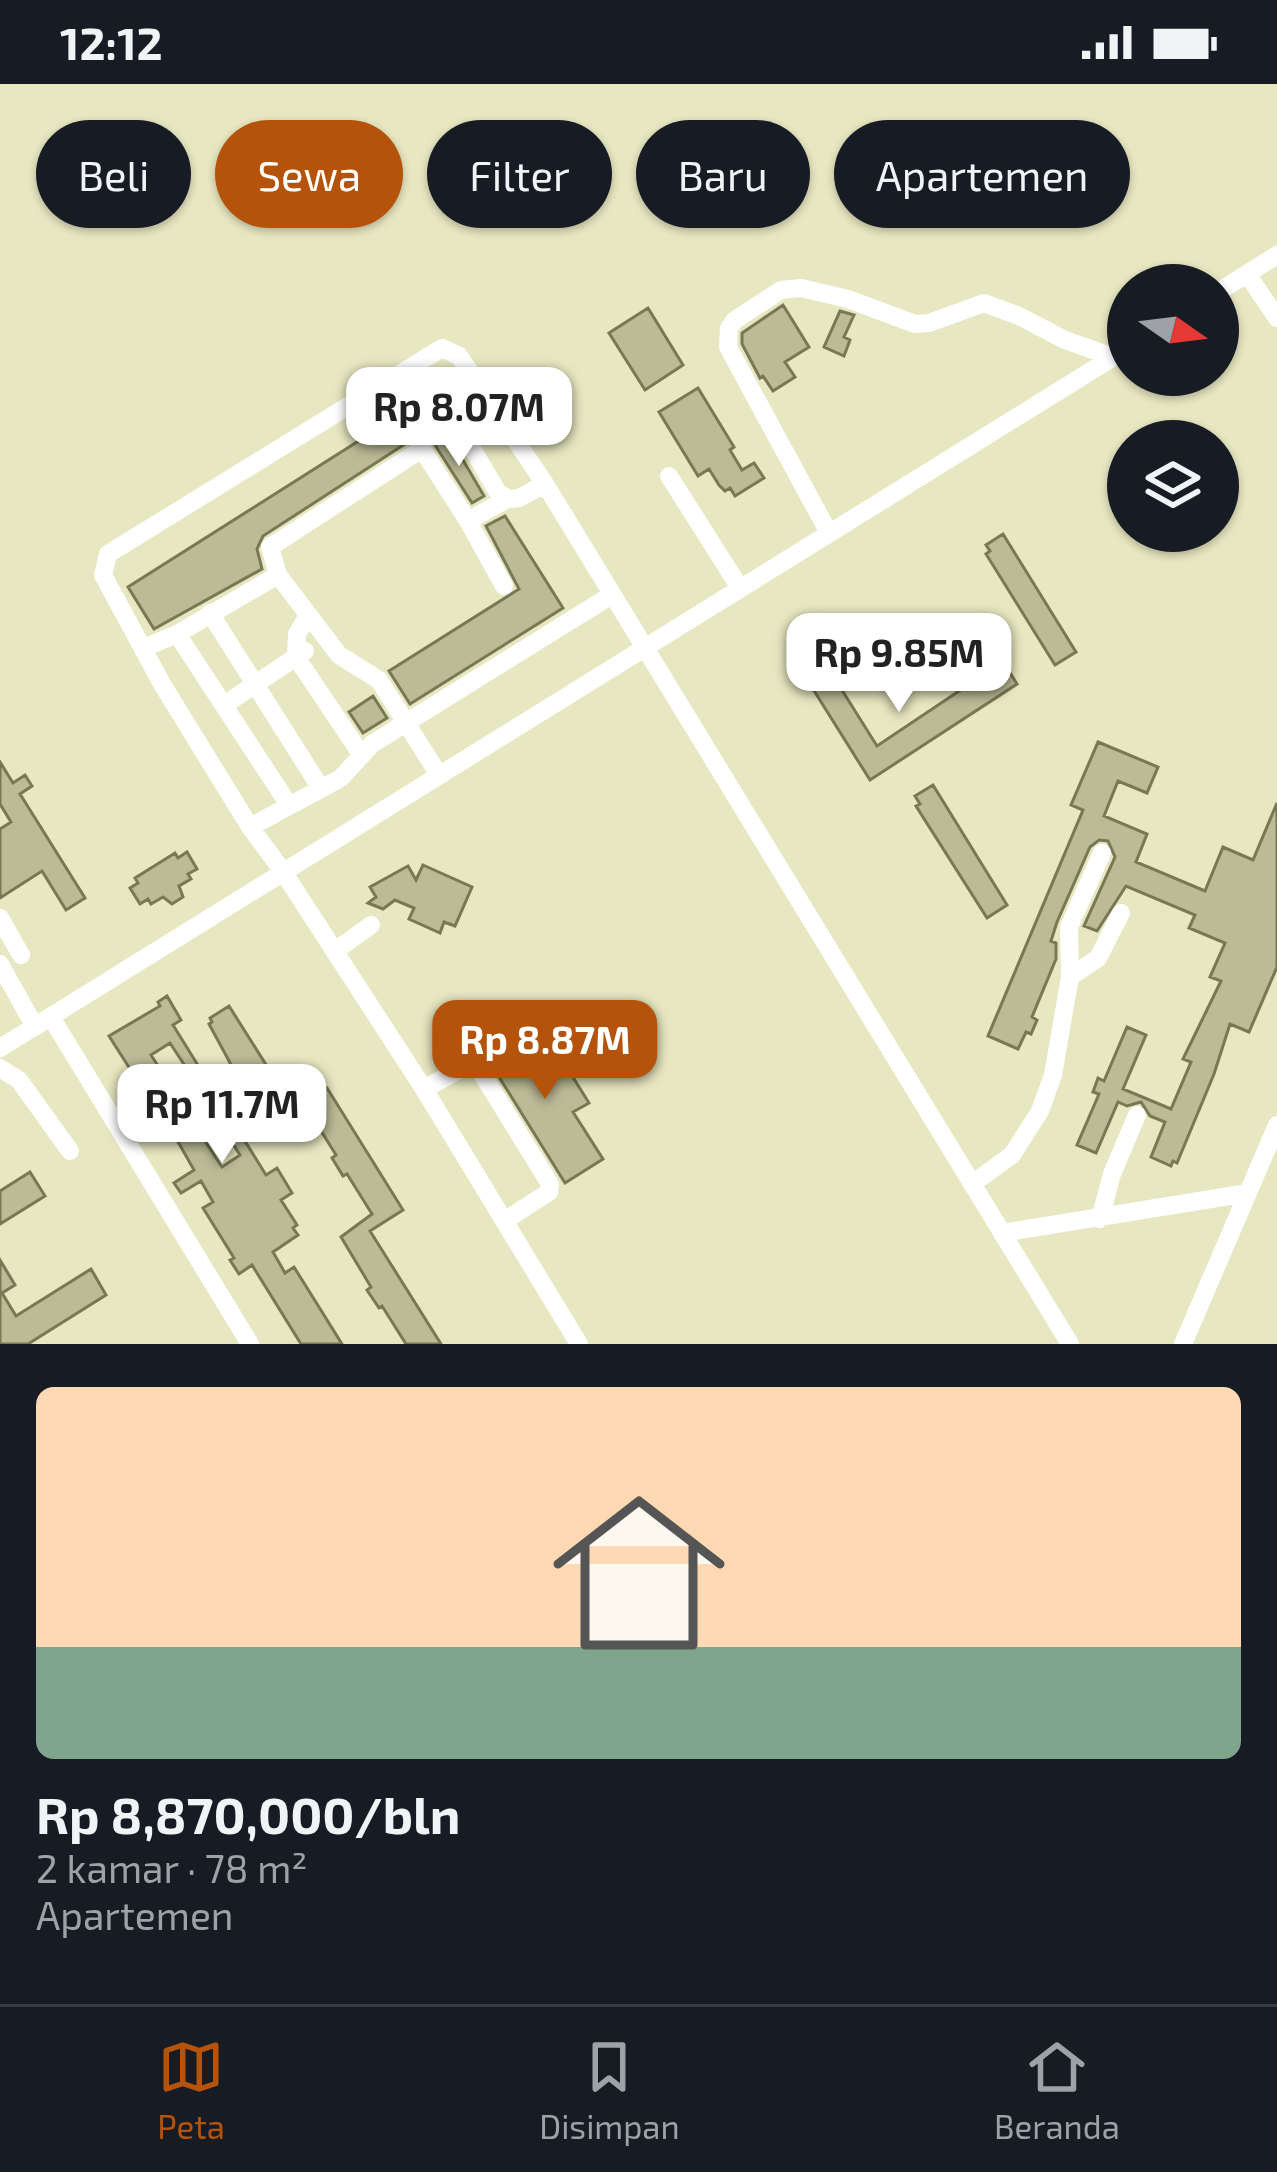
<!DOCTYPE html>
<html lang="id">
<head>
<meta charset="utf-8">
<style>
  :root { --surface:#171b24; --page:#20242c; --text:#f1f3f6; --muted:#9ea1a6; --line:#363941; --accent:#b45309 }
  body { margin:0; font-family:"Exo 2",sans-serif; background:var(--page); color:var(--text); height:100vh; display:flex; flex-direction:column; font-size:45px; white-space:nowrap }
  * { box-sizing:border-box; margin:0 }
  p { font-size:39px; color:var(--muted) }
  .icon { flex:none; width:66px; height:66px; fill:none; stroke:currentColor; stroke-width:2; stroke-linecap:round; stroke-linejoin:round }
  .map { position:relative; height:1260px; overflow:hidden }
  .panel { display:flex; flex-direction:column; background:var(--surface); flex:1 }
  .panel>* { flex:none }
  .hud { position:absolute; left:36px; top:36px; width:1206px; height:108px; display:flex; gap:24px }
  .needle { width:78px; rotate:104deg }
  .controls { position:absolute; left:1107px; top:180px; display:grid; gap:24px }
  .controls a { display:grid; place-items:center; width:132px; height:132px; border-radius:50%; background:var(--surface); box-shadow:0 3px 9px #0004; font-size:60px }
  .price { position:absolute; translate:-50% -102px; padding:0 27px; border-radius:24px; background:#fff; color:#222; font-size:39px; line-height:78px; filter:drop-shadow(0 3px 6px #0008) }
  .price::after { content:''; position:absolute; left:50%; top:72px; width:36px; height:27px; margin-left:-18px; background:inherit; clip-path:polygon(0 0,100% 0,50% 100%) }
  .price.on { background:var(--accent); color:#fff }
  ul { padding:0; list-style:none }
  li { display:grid; align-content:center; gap:24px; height:636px; padding:0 36px }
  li+li { border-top:3px solid var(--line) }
  li span { display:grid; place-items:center; height:372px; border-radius:18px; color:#555 }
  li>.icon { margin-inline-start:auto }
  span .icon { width:216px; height:216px; fill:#fffc; stroke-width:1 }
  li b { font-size:51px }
  .tag { padding:0 42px; border-radius:54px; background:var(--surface); box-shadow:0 3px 9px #0004; font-size:42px; line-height:108px }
  .tag.on { background:var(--accent); color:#fff }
  .status { display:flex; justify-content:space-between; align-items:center; height:84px; padding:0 60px; background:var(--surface); direction:ltr }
  .status svg { height:33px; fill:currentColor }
  .menu { display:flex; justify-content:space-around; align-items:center; height:168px; border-top:3px solid var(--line); background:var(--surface); font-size:33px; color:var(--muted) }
  .menu a { display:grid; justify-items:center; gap:6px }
  .menu .on { color:var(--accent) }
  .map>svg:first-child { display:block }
  .building { fill:#bbbb96; stroke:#787855; stroke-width:3; fill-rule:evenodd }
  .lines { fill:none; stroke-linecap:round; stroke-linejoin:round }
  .minor { stroke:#fff; stroke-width:18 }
</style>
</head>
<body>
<div class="status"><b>12:12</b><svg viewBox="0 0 49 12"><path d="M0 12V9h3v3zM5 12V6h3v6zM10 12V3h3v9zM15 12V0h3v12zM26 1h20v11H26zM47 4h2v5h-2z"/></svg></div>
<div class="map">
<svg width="1277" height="1260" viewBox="0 0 1277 1260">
  <rect width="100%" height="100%" fill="#e7e7c1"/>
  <path class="building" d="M783,221L809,263L785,278L795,293L773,307L763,292L760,294L742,260V249Z
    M648,224L683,281L645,306L609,249Z
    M840,227L854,231L844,253L850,256L844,272L824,263Z
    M698,304L734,363L730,366L742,386L754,379L764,394L735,412L730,404L725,407L719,401L709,385L698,392L659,328Z
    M387,339L407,347L408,358L263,452L257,465L262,485L154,545L128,503Z
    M449,352L484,412L472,419L435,361Z
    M505,432L563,524L410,620L389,587L519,505L486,442Z
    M1003,450L1076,568L1055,581L986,470L990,467L986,461Z
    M813,567L817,573L820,571L877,662L995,583L1005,581L1017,600L870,696L796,578Z
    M373,612L387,634L363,649L349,628Z
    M1098,658L1158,683L1147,709L1118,697L1104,732L1147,750L1136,778L1205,807L1223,763L1253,776L1277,719V883L1249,948L1230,940L1214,990L1177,1079L1173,1077L1171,1082L1151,1073L1165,1038L1150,1032L1141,1018L1127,1022L1118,1018L1096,1069L1077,1061L1099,1010L1093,1008L1098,994L1104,997L1127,943L1146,951L1123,1005L1171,1025L1191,978L1183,975L1221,897L1210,893L1225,859L1189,844L1195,831L1126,802L1097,847L1084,842L1115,773L1108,757L1099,756L1090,763L1057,838L1051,857L1056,859V875L1032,933L1037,936L1031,950L1026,948L1018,965L988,952L1083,726L1071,721Z
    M0,678L13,699L25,691L32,702L20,710L85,814L66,826L42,787L0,814V745L11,738L0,720Z
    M933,701L1007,821L987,834L916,722L920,720L915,712Z
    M187,768L197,785L188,790L191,795L179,802L183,813L172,820L163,813L151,820L148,815L140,820L130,804L138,799L135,794L175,769L178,774Z
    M423,781L472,803L455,842L444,838L440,849L409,835L414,824L395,816L383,825L368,819L376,813L370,803L408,782L416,796Z
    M167,912L181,936L173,941L266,1091L277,1084L292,1109L281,1116L297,1141L293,1144L298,1151L273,1168L285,1189L294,1183L342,1260H301L252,1181L239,1190L230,1176L234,1174L203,1124L213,1118L201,1097L181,1109L174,1099L194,1086L156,1019L153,1021L109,952L160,922L158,918ZM170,959L187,985L168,997L151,971ZM222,1043L240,1071L222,1083L203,1054Z
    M229,922L294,1025L327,1004L403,1126L370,1147L441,1260H406L382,1222L379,1224L367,1206L371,1203L341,1153L372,1130L347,1090L343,1092L332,1074L336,1071L311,1031L282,1049L274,1037L270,1039L244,997L241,999L209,940L212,938L210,934Z
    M518,940L550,992L566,982L589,1019L573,1028L603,1075L565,1099L481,964Z
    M30,1088L45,1112L0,1140V1107Z
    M0,1176L15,1201L2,1209L16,1232L91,1185L106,1211L28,1260H0Z"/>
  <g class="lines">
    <path class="minor" d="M1247,190L1277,234
      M1218,208L1277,171
      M371,309L401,333L447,336L459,342L497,407L507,415L519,414L545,400
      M420,334L422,365L468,437L504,502
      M669,392L740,504
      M468,437L507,415
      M829,449L728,263L729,244L735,236L781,206L801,204L848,215L915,240L929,239L984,219L1019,232L1065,256L1113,273
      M278,491L270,463L422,365
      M210,529L320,703
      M308,532L297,550L296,573L361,670
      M177,550L289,721
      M146,563L177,550L278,491L339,571L379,596L439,691
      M224,621L305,567
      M250,743L341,694L372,660L610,512
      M0,834L21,871
      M335,867L371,841
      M0,880L35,943
      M1070,893L1098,874L1121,829
      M51,933L250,1260
      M0,964L1128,264
      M0,984L19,996L70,1067
      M424,1005L466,982L473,980L479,985L550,1100L549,1108L504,1137
      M972,1100L1012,1071L1040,1027L1053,991L1070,893L1069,843L1102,769
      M1100,1135L1112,1090L1137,1031
      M1002,1149L1248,1109
      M579,1260L424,1005L282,786L250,743L162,600L103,491L108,470L442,264L459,272L545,400L1070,1260
      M1183,1260L1277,1041"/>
  </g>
</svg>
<div class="controls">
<a><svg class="needle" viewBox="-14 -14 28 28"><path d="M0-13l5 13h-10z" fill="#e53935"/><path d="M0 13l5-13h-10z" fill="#9ea1a6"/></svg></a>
<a><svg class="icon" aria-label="layers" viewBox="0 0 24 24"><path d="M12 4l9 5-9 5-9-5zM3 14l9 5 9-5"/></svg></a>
</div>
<b class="price" style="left:459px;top:385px">Rp 8.07M</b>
<b class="price" style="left:899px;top:631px">Rp 9.85M</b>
<b class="price on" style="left:545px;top:1018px">Rp 8.87M</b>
<b class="price" style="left:222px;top:1082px">Rp 11.7M</b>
<div class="hud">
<a class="tag">Beli</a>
<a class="tag on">Sewa</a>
<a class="tag">Filter</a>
<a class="tag">Baru</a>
<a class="tag">Apartemen</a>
</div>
</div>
<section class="panel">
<ul>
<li><span style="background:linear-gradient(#ffd9b3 70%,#7fa58c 0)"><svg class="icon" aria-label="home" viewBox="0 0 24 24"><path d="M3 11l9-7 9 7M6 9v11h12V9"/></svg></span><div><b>Rp 8,870,000/bln</b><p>2 kamar · 78 m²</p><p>Apartemen</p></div></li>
</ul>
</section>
<nav class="menu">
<a class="on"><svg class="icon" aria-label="map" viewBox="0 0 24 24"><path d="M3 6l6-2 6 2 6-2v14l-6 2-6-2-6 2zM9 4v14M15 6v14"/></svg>Peta</a>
<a><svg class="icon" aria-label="saved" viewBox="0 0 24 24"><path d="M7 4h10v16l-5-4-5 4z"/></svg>Disimpan</a>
<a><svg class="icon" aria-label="home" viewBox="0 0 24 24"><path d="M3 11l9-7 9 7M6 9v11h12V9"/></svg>Beranda</a>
</nav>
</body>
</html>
